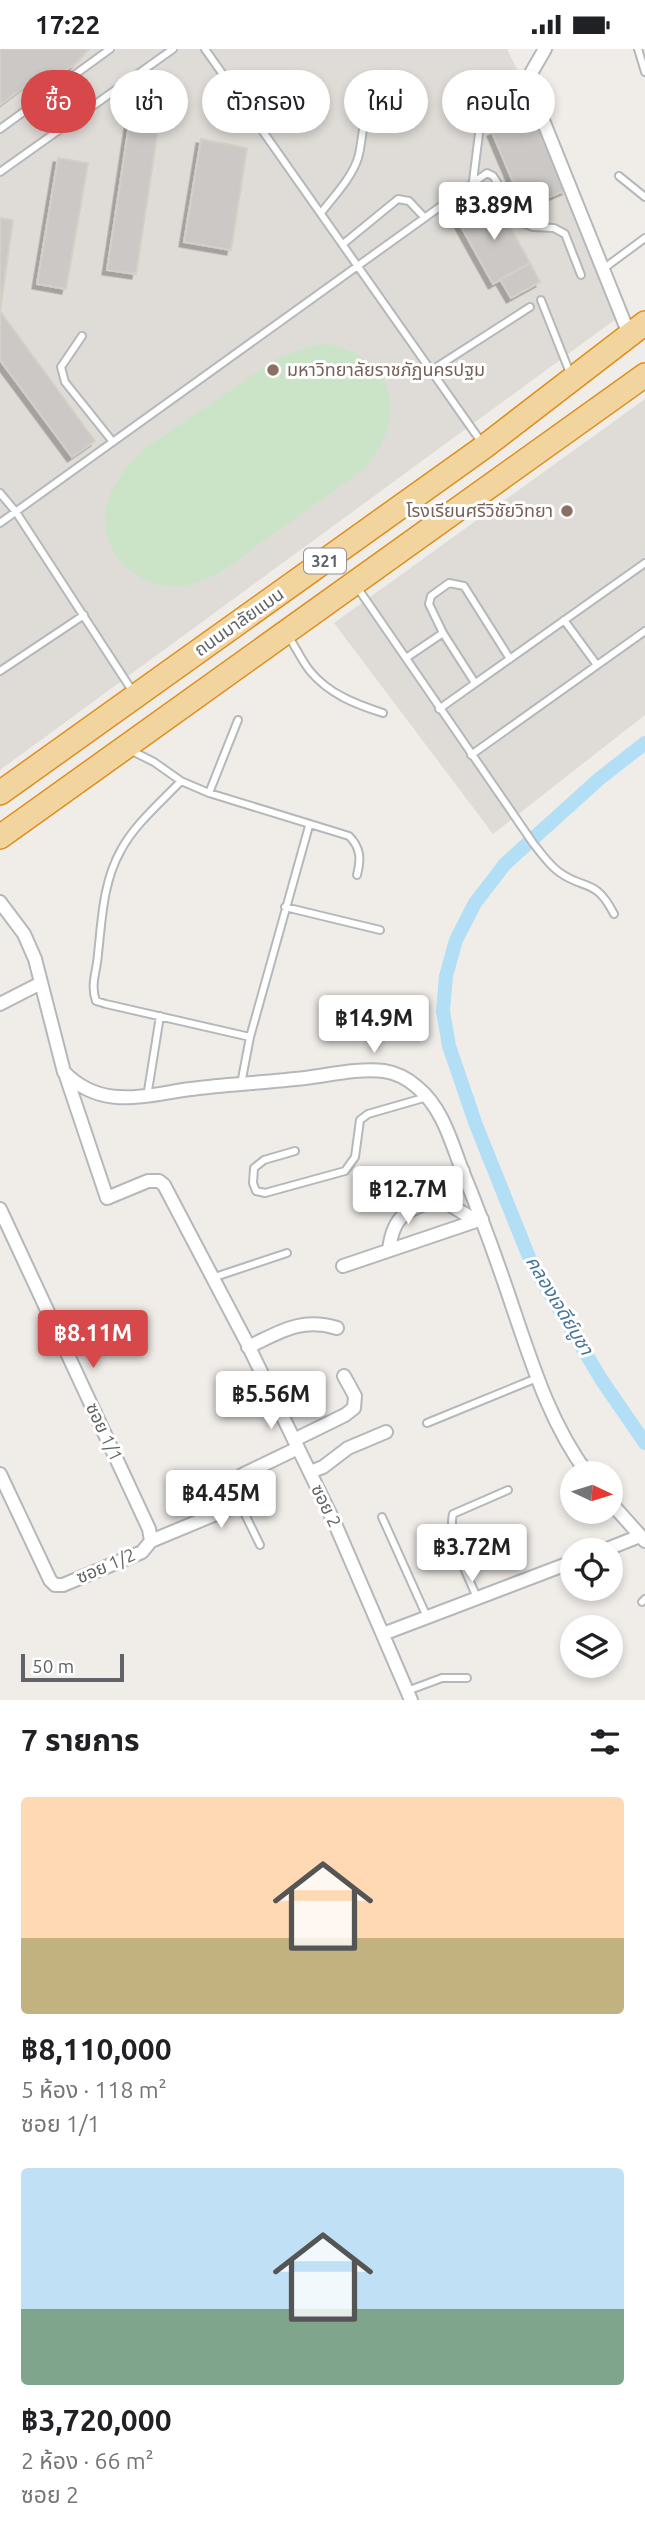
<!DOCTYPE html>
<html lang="th">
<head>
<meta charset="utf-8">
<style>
  :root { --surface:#fff; --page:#f6f6f6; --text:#202124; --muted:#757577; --accent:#d7484a }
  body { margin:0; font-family:Ubuntu,"Noto Sans Thai",sans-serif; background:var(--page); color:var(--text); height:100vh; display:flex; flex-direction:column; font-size:26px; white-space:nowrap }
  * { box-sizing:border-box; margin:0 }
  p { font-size:23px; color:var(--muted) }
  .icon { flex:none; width:38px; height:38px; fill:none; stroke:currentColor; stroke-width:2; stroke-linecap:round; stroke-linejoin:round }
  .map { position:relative; height:1651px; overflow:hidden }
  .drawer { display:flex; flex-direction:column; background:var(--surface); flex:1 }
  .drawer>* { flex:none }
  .top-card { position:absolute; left:21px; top:21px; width:604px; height:63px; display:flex; gap:14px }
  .needle { width:46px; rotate:94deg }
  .controls { position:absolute; left:560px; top:1412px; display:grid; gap:14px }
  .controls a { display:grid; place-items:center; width:63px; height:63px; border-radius:50%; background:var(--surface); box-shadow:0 4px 10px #0003; font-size:35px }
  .scale { position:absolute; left:21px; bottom:18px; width:103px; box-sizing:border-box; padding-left:7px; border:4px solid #606367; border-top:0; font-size:19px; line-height:24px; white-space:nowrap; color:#606367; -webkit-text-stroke:5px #fff; paint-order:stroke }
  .price { position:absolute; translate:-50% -60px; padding:0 16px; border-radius:7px; background:#fff; color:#222; font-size:23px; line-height:46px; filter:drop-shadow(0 2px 4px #0008) }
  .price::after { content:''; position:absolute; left:50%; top:42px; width:21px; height:16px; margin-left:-10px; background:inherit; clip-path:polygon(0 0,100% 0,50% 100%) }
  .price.current { background:var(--accent); color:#fff }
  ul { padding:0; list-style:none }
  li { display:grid; align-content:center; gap:14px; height:371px; padding:0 21px }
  li span { display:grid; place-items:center; height:217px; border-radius:7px; color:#555 }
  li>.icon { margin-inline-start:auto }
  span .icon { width:126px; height:126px; fill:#fffc; stroke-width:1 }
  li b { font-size:30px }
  h2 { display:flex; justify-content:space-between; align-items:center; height:84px; padding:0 21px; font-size:30px }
  .pill { padding:0 24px; border-radius:32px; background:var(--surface); box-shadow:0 4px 10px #0003; font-size:24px; line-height:63px }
  .pill.current { background:var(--accent); color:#fff }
  .status { display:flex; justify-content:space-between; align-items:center; height:49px; padding:0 35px; background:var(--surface); direction:ltr }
  .status svg { height:19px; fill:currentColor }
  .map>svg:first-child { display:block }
  .education { fill:#dfdcd7 }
  .green { fill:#cbe4c8 }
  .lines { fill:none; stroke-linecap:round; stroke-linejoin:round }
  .canal { stroke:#b2dff6; stroke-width:14 }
  .building { fill:#cbc8c5; stroke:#d4cfc7; stroke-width:2; filter:url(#shadow) }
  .lane-casing { stroke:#b5b8bb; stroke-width:10 }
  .street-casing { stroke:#b5b8bb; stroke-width:16 }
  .highway-casing { stroke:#de8f1b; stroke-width:26 }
  .lane { stroke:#fff; stroke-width:6 }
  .street { stroke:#fff; stroke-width:12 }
  .highway { stroke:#f2d59e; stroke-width:23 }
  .education-dot { fill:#8d6e63; stroke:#fff; stroke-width:2.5 }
  .labels { text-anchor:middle; stroke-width:6; stroke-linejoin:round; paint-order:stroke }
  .shield { fill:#fff; stroke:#909295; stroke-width:2 }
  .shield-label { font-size:16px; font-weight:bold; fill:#606367 }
  .education-label { font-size:18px; fill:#785e54; stroke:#fff; text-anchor:start }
  .street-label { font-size:18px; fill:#606367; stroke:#fff }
  .water-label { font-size:19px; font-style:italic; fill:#497697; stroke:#fff }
</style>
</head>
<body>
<div class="status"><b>17:22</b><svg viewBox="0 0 49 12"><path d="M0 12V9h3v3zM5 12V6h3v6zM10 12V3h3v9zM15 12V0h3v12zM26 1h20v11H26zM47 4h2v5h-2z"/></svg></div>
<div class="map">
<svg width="645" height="1651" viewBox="0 0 645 1651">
  <defs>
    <filter id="shadow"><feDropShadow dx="-4.5" dy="4.5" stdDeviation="0" flood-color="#0004"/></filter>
  </defs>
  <rect width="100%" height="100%" fill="#f0ede9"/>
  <path class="education" d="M0,0H507L525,36L620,267L0,721Z
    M645,350V666L493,785L334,574Z"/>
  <path class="green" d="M328,295C398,310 409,370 363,421C330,445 297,468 263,492C242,508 221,526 196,534C148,549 94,508 107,456C113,432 128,416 145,399L278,309L313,296Z"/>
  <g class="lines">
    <path class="canal" d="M645,694L599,730L505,815L475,854L456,891L446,927L443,962L449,997L476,1076L531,1213L601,1330L645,1394"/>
  </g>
  <path class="building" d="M0,0H89L74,16L62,23L38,27L0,56Z
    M132,56L161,60L136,225L107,221Z
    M534,65L566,141L524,159L492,83Z
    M201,90L247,99L231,201L184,193Z
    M58,109L88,114L66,240L37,235Z
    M495,151L530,214L493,235L458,172Z
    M0,169L13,171L0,262L95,392L72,408L0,311Z
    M530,214L540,233L511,249L500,230Z"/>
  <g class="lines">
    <g class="lane-casing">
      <path id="lane" d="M205,0L482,394
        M638,0L645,23
        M0,80L110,0
        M0,123L173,0
        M619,127L645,148
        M473,132L484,45
        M321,164C334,147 351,130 358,109C363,92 361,73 371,57L405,58
        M343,195L398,150L409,152L424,168
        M603,220L645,189
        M541,251L570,324
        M82,287L61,318L65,333L113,393
        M432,321L530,258
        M0,444L16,463L133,643
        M0,474L487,124L493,127L523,174L533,178L554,179L565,185L581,226
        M357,538L533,794C541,804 549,816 559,823C585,842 595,828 614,865
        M564,571L597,616
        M289,588C296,599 302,612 310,622C329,645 355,655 383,664
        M406,609L443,584
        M0,622L84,566
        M475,634L443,584L429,555L431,547L449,534L464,537L510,610
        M439,660L645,514
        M130,701L154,713L181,732L209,744L349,787C361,799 361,810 357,826
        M471,706L645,582
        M181,732C162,752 134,776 121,801C103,833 102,869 98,905C97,922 90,935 96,952L106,955L250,988
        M209,744L238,671
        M285,858L380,881
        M241,1035L250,988L309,777
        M147,1048L160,967
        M295,1102L264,1111L254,1119L253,1134L256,1142L265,1144L345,1122L355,1108L360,1071L368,1065L427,1048
        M212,1229L287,1204
        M427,1374L537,1329
        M240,1455L260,1496
        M382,1468L427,1568
        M477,1549C468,1526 447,1489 453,1465L508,1441
        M642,1553L645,1550
        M407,1642L442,1629H467"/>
    </g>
    <g class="street-casing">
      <path id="street" d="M545,0L530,26V39L629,285
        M0,853L24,885L35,910L64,1023C104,1064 150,1044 199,1039C234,1035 270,1033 305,1029C330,1026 358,1019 384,1022C397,1024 408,1030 417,1038C442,1058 451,1092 462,1121C482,1169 499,1217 515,1265C534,1321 552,1377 587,1424
        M0,955L41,934
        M66,1027L107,1149L148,1132H159L164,1136L246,1292L336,1477L411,1651
        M440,1150L463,1122
        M0,1160L149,1480L151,1492
        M389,1201C393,1165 408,1160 440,1150L475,1171
        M343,1217L482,1170
        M248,1298C280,1283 301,1268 337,1279
        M294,1391L345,1366L354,1359L355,1347L344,1327
        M310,1423L323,1418L348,1399L386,1383
        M0,1425L50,1531L55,1536H63L142,1503L151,1492L240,1455L237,1438L242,1426L298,1399
        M611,1454L645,1492
        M602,1502L640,1487
        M383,1585L572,1513"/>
    </g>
    <g class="highway-casing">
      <path id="highway" d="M0,744L484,398L645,274
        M0,788L645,326"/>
    </g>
    <use href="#lane" class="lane"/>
    <use href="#street" class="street"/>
    <use href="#highway" class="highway"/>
  </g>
  <g class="education-dot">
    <circle cx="273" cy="321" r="7"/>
    <circle cx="567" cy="462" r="7"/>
  </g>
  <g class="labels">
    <rect class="shield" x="304" y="499.5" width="42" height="25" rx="5"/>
    <g class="shield-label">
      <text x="325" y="518">321</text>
    </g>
    <g class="education-label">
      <text x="287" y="327">มหาวิทยาลัยราชภัฏนครปฐม</text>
      <text x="553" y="468" text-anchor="end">โรงเรียนศรีวิชัยวิทยา</text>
    </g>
    <g class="street-label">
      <text transform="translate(239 573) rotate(-35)" y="6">ถนนมาลัยแมน</text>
      <text transform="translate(104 1383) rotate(65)" y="6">ซอย 1/1</text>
      <text transform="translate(326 1457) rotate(64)" y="6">ซอย 2</text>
      <text transform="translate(106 1517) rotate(-23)" y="6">ซอย 1/2</text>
    </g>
    <g class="water-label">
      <text transform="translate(560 1256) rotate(59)" y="7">คลองเจดีย์บูชา</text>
    </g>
  </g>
</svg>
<div class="controls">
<a><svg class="needle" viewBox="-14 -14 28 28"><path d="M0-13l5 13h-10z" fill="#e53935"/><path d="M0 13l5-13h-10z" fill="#757577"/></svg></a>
<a><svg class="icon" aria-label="locate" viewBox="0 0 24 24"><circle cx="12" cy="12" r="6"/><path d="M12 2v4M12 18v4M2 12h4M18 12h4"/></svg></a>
<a><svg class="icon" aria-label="layers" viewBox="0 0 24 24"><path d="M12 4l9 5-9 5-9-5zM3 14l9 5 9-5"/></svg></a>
</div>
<div class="scale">50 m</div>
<b class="price" style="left:494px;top:193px">฿3.89M</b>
<b class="price" style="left:374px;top:1006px">฿14.9M</b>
<b class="price" style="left:408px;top:1177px">฿12.7M</b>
<b class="price current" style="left:93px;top:1321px">฿8.11M</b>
<b class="price" style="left:271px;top:1382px">฿5.56M</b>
<b class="price" style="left:221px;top:1481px">฿4.45M</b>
<b class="price" style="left:472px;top:1535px">฿3.72M</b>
<div class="top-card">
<a class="pill current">ซื้อ</a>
<a class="pill">เช่า</a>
<a class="pill">ตัวกรอง</a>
<a class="pill">ใหม่</a>
<a class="pill">คอนโด</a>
</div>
</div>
<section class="drawer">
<h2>7 รายการ<svg class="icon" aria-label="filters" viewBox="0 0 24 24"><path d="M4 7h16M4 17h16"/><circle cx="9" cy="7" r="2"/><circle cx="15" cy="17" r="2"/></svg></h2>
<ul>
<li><span style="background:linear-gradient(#ffd9b3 65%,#c2b280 0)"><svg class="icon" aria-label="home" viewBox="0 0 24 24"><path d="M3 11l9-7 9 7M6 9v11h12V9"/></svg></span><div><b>฿8,110,000</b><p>5 ห้อง · 118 m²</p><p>ซอย 1/1</p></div></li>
<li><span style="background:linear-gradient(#bfe0f5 65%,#7fa58c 0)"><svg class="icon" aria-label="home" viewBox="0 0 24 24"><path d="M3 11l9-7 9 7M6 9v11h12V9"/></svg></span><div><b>฿3,720,000</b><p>2 ห้อง · 66 m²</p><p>ซอย 2</p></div></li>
</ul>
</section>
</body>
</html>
